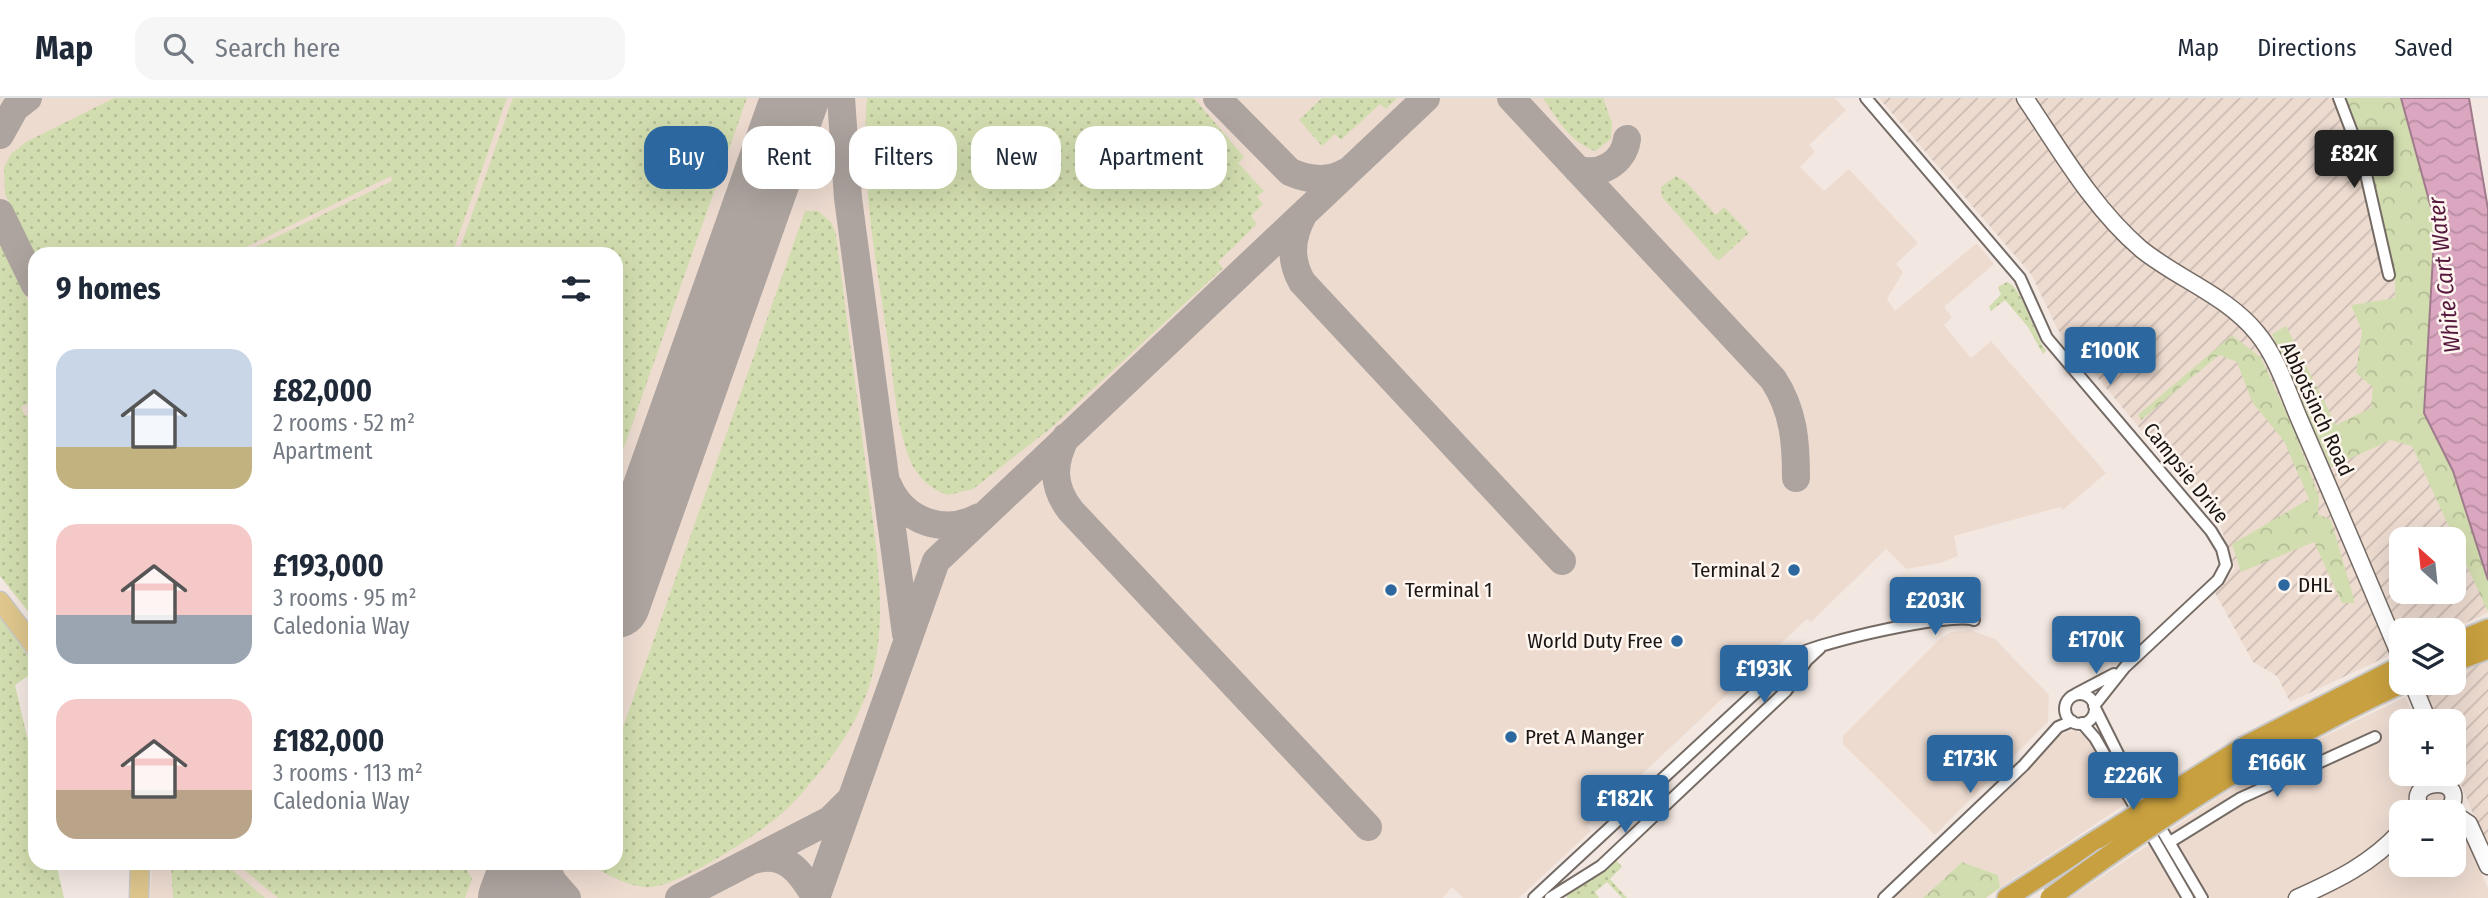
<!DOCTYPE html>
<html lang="en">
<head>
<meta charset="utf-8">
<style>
  :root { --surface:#fff; --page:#f6f6f7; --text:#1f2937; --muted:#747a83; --line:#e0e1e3; --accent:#2c689f }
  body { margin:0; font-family:"Fira Sans Condensed",sans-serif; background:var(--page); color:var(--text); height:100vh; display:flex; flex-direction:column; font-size:26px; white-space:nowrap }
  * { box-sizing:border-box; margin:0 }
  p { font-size:23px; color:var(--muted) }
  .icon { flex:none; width:38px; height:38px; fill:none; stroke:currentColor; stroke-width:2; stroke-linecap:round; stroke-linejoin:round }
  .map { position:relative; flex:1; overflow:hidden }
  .panel { position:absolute; left:28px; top:149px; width:595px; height:623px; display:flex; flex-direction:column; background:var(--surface); border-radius:21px; box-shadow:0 7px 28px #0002 }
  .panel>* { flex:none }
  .hud { position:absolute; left:644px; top:28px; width:665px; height:63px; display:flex; gap:14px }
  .needle { width:46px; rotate:333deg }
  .buttons { position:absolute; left:2389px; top:429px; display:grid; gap:14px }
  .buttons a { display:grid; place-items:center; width:77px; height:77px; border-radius:14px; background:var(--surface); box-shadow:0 7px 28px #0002; font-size:35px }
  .price { position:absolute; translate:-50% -60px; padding:0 16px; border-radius:7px; background:var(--accent); color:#fff; font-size:23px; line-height:46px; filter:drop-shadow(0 2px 4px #0008) }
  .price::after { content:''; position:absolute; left:50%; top:42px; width:21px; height:16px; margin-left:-10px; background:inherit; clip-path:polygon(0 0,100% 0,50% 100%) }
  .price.active { background:#222; color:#fff }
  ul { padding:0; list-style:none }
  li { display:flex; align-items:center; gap:21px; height:175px; padding:0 28px }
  li span { display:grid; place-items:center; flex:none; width:196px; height:140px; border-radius:21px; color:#555 }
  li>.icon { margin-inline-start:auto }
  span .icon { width:84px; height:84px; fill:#fffc; stroke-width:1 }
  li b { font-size:30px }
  h2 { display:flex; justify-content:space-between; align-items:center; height:84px; padding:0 28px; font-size:30px }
  .tag { padding:0 24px; border-radius:21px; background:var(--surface); box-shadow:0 7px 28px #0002; font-size:24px; line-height:63px }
  .tag.active { background:var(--accent); color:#fff }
  header { display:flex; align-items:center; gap:42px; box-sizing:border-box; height:98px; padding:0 35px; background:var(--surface); border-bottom:2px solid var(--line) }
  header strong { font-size:33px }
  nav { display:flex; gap:38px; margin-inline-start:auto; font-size:24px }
  .search { width:490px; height:63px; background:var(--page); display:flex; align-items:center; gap:18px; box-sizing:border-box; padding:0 24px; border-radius:21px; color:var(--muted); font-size:26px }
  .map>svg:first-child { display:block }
  .built { fill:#eddbd0; fill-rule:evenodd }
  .industrial { fill:url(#industrial-furrows); fill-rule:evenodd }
  .grass { fill:url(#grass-dots) }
  .forest { fill:url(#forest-crowns) }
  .water { fill:url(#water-waves); stroke:#a07b8c; stroke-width:2 }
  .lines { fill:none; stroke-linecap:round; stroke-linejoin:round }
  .taxiway { stroke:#ada49f; stroke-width:28 }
  .runway { stroke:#ada49f; stroke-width:68 }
  .street-casing { stroke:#756b65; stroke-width:14 }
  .secondary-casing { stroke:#756b65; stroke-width:19 }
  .primary-casing { stroke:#c8c7c7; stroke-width:21 }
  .highway-casing { stroke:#c8c7c7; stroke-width:23 }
  .street { stroke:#fff; stroke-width:10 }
  .secondary { stroke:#fff; stroke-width:16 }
  .primary { stroke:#dec68c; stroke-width:18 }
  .highway { stroke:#c8a03f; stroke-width:19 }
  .highway-bridge-casing { stroke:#c8c7c7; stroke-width:23; stroke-linecap:butt }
  .highway-bridge { stroke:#c8a03f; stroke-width:19 }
  .poi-dot { fill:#2c689f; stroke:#fff6f0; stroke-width:2.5 }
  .labels { text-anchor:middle; stroke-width:5; stroke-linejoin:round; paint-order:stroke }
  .street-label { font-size:21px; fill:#1a1614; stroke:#fff6f0 }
  .poi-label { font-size:21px; fill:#1a1614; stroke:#fff6f0; text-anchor:start }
  .water-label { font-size:23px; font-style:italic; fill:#55183c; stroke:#fff6f0 }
</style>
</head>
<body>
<header>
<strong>Map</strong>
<div class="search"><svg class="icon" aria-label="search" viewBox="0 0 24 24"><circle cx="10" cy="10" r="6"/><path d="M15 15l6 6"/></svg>Search here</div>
<nav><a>Map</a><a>Directions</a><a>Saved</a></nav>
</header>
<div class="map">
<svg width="2488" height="800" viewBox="0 0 2488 800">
  <defs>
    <pattern id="industrial-furrows" width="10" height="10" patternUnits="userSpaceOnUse" patternTransform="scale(1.75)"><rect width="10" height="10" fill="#eddbd0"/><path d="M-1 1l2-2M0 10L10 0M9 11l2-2" fill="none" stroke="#cbbbb2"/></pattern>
    <pattern id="grass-dots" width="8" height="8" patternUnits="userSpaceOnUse" patternTransform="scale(1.75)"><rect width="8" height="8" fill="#d2ddaf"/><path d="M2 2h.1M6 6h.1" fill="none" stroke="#b4bd96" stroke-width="1.8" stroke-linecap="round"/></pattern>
    <pattern id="forest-crowns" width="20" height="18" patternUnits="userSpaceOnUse" patternTransform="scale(1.75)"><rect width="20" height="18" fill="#d2ddaf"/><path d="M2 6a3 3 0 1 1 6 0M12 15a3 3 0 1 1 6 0" fill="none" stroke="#b4bd96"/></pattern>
    <pattern id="water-waves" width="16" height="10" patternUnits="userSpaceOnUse" patternTransform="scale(1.75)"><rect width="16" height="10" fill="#daa6c0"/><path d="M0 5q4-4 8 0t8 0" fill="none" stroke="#ba8ea4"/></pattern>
  </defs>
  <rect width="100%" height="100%" fill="#f3e8e1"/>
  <path class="built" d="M0,0H1835L1846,12L1809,47L1815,54L1800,69L1824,93L1849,71L1918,145L1896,166L1903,174L1887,201L1895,213L1977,145L1994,166L1944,209L1952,219L1944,227L1971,260L1991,243L2106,375L2063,412L2060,409L1954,438L1958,458L1940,465L1906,471L1886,451L1811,524L1807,521L1587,728L1591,733L1519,800H1463L1452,789L1443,800H150L152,765H616V156H35V521L0,476Z
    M1970,532L1995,541L2049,597L2048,624L1935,737L1843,646V638L1940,541L1951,534Z
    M2405,599L2416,623H2401V676H2438L2488,790V800H2070L2222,697L2311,645ZM2401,714H2454V766H2401Z
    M2074,632L2085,637L2096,649L2127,705L2000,790L1998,777L1962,764L1923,800H1891L2030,670L2054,639Z"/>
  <path class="industrial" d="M1879,0H2346L2373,82L2395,177V200L2488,515L2449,532H2401V552L2290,604L2277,578L2253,564L2214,493L2235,471L2220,427L2058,232L2031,176ZM2401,441H2454V494H2401Z
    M2488,563V752L2454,670V623H2434L2420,589L2432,585L2454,584V576Z"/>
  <path class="grass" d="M114,0H507L452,156H241L392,83L391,78L232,156H35V161L5,96L4,69L11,56L26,44Z
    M513,0H747L616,372V156H458Z
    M867,0H1194L1244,59L1238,65L1264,93L1257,99L1263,106L1251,118L1257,126L1218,164L1223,170L1051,330L973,391L948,397C930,391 917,379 910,362C897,331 894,285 889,251C877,168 860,84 867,0Z
    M1322,0H1397L1386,11L1380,6L1341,42L1335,36L1322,48L1299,22Z
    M1543,0H1603L1612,25L1611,41L1595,53C1570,44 1557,21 1543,0Z
    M1676,78L1686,84L1716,117L1724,109L1749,135L1718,163L1662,99L1661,89Z
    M805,113H818L831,124L836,137L875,439C881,490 885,547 866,597C851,638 821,674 792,706C768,731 684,786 651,789C640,790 625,785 615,780C606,776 600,774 595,765H616V649Z
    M0,146L35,217V302L21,309L25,318L35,313V522L0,478Z
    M2007,184C2022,188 2034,237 2046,253L2043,256L2028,229L2005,202L1991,213L1989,209L2001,196L1998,189Z
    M0,518L35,567V573L15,587L35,673V765H56L64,800H0Z
    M1614,760L1622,769L1610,781L1627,800H1622L1607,784L1595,794L1599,800H1567V797Z
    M171,765H224L265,800H173Z
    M236,765H463L472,781L465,800H278Z"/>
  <path class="forest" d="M2346,0H2401L2407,16L2435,124L2424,315L2453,373L2488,482V514L2412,348L2391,342L2331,369L2272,236L2286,228L2336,327L2371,310L2373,289L2356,275L2362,233L2351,207L2395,200V177L2361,38Z
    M2232,237L2261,260L2293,329L2319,399L2318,416L2331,422L2355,505H2342L2314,444L2241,474L2232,446L2309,401L2284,343L2252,304L2237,264L2219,257L2141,322L2138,317Z
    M1962,764L1998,777L2000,790L1986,800H1923Z"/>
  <path class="water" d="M2401,0H2469L2488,111V482L2453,373L2424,315L2435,124Z"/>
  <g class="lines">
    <path class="taxiway" d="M841,0L848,100L906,536
      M1217,0L1290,74C1309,82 1328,85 1346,74
      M1511,0L1773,281C1794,313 1796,344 1796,380
      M0,37L15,10L28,0
      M1577,71C1599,79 1624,65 1627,41
      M0,115L35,187
      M1303,117C1291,140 1289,161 1302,184L1562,463
      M1066,339C1052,366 1052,389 1071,413L1368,729
      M888,387C903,423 944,438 979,419
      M754,762C786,752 802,776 816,800
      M544,765L553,784L567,800
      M515,800L517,785
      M679,800L830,722L849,703
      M816,800L936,463L1426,0"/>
    <path class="runway" d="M616,506L795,0
      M512,800L525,765"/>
    <g class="street-casing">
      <path id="street" d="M1866,0L2020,180L2047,240L2211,433L2222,451L2226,467L2218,482L2125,569L2094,608
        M2339,0L2363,63L2389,177
        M2076,596L2114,576
        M2065 611a15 15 0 1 1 30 0a15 15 0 1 1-30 0Z
        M2095,610L2123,666L2202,800
        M2082,625L2095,640L2188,800
        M2170,744L2241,700L2375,639
        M1534,800L1796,557C1821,544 1950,514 1974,522
        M1550,800L1601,768L1786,593L1807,562L1820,550
        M1884,800L2024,667L2058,629L2072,623"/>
    </g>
    <g class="secondary-casing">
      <path id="secondary" d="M2025,0C2060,52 2093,110 2141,151C2178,181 2226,197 2257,235C2278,260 2288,296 2301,325C2335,403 2368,482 2401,560
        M2412,584L2428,623
        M2425,714C2394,682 2474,672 2448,714
        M2454,716L2469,726L2488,768
        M2297,800C2337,782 2371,766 2401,733"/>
    </g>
    <g class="primary-casing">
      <path id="primary" d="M0,503L35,549
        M139,800L140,765"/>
    </g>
    <g class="highway-casing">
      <path id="highway" d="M2454,545L2488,531
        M2454,564L2488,551
        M2007,800L2098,741"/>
    </g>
    <use href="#street" class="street"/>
    <use href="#secondary" class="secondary"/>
    <use href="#primary" class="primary"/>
    <use href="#highway" class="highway"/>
    <g class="highway-bridge-casing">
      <path id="highway-bridge" d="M2098,741L2245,648L2401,568
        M2050,800C2162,717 2278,642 2405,584"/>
    </g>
    <use href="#highway-bridge" class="highway-bridge"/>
  </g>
  <g class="poi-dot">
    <circle cx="1794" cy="472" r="7"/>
    <circle cx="2284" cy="487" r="7"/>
    <circle cx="1391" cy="492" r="7"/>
    <circle cx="1677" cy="543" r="7"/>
    <circle cx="1511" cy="639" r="7"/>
  </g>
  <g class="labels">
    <g class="street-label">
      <text transform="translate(2317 311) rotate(65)" y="7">Abbotsinch Road</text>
      <text transform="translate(2186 375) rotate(51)" y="7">Campsie Drive</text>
    </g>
    <g class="poi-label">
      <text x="1780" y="479" text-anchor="end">Terminal 2</text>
      <text x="2298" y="494">DHL</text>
      <text x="1405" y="499">Terminal 1</text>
      <text x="1663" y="550" text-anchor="end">World Duty Free</text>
      <text x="1525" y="646">Pret A Manger</text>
    </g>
    <g class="water-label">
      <text transform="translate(2444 177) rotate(-96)" y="8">White Cart Water</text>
    </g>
  </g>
</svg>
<div class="buttons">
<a><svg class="needle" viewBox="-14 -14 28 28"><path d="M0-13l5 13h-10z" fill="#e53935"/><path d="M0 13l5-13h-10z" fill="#747a83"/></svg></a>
<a><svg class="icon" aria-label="layers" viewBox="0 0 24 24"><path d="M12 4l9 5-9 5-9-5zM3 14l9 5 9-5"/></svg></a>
<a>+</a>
<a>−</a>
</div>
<b class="price active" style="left:2354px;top:92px">£82K</b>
<b class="price" style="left:2110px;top:289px">£100K</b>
<b class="price" style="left:1935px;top:539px">£203K</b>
<b class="price" style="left:2096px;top:578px">£170K</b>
<b class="price" style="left:1764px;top:607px">£193K</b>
<b class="price" style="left:1970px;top:697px">£173K</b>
<b class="price" style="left:2277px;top:701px">£166K</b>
<b class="price" style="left:2133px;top:714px">£226K</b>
<b class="price" style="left:1625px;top:737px">£182K</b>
<div class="hud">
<a class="tag active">Buy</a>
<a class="tag">Rent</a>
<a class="tag">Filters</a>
<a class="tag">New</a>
<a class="tag">Apartment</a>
</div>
<section class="panel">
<h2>9 homes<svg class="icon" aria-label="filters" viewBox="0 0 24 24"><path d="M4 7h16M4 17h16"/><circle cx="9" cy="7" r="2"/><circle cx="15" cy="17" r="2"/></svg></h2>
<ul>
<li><span style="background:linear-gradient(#c9d6e8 70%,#c2b280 0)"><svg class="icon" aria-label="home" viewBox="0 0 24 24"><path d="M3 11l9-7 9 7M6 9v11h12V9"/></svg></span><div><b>£82,000</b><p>2 rooms · 52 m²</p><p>Apartment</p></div></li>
<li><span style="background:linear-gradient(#f6c9c9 65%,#9aa5b1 0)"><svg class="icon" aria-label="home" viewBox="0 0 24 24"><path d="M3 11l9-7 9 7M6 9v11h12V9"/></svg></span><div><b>£193,000</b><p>3 rooms · 95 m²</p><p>Caledonia Way</p></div></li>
<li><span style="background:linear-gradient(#f6c9c9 65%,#b9a48a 0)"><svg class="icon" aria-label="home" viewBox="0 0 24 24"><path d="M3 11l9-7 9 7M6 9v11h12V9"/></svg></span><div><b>£182,000</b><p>3 rooms · 113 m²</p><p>Caledonia Way</p></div></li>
</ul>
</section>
</div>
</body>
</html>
